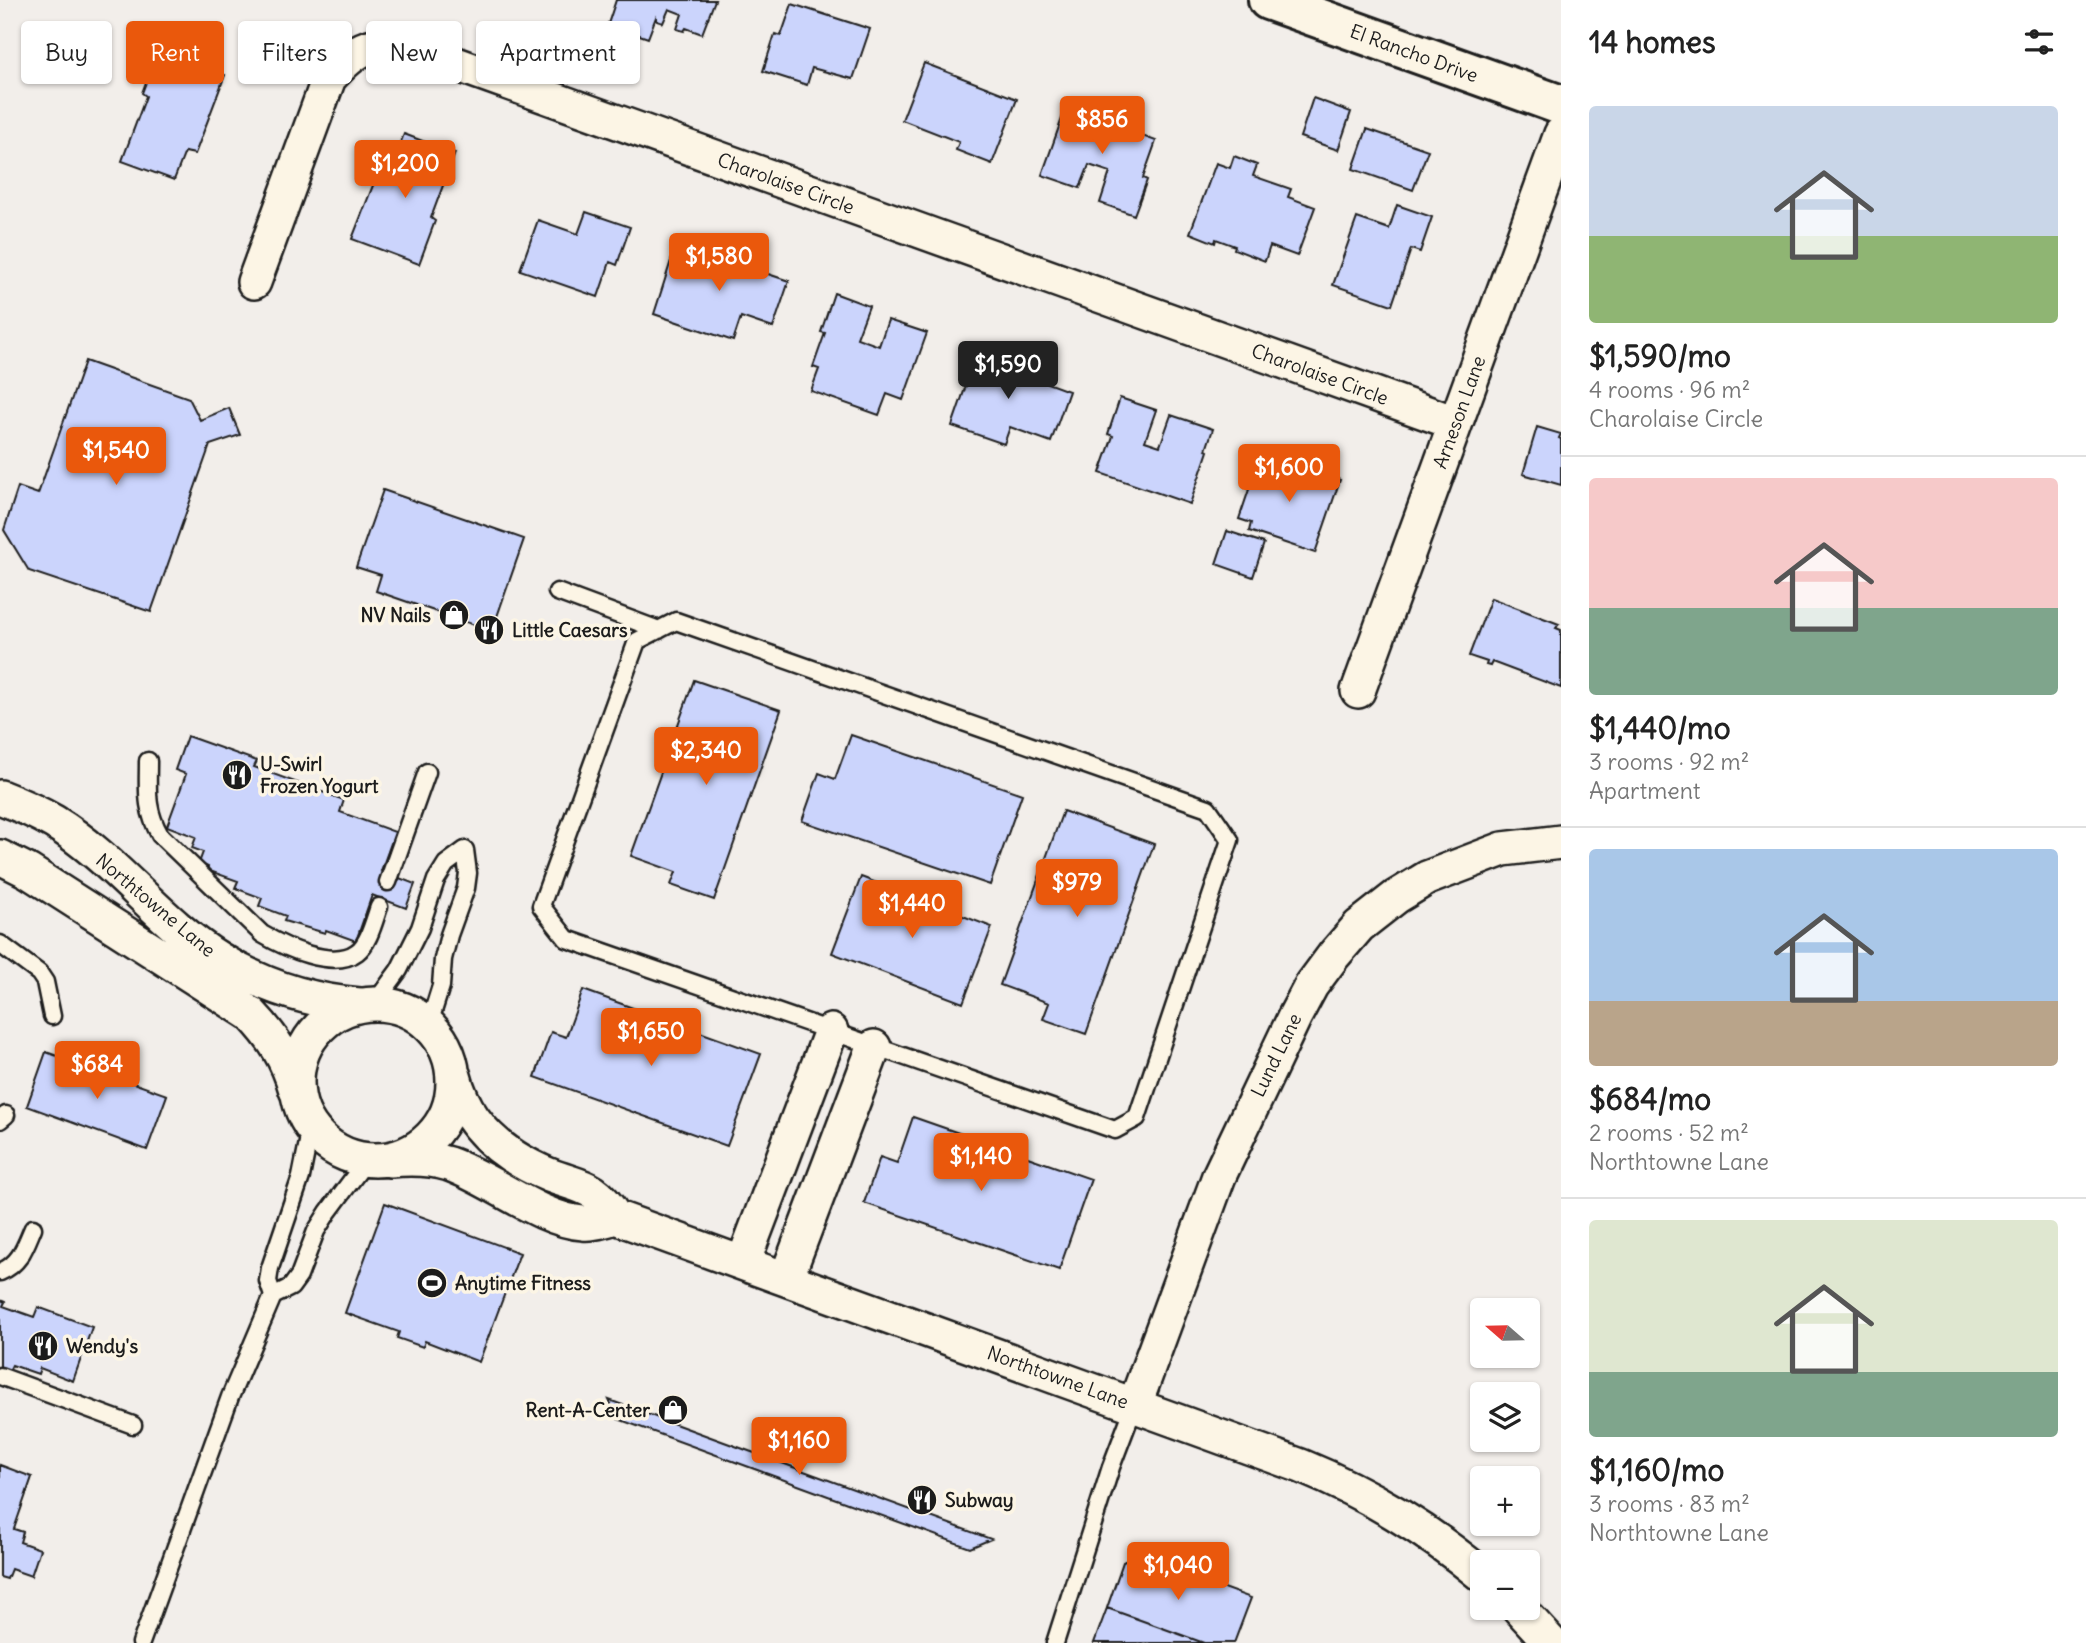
<!DOCTYPE html>
<html lang="en">
<head>
<meta charset="utf-8">
<style>
  :root { --surface:#fff; --page:#f2f2f2; --text:#222; --muted:#767676; --line:#e0e0e0; --accent:#ea580c }
  body { margin:0; font-family:Delius,sans-serif; background:var(--page); color:var(--text); height:100vh; display:flex; flex-direction:column; font-size:26px; white-space:nowrap }
  * { box-sizing:border-box; margin:0 }
  p { font-size:23px; color:var(--muted) }
  .icon { flex:none; width:38px; height:38px; fill:none; stroke:currentColor; stroke-width:2; stroke-linecap:round; stroke-linejoin:round }
  .map { position:relative; flex:1; overflow:hidden }
  .drawer { display:flex; flex-direction:column; background:var(--surface); width:525px }
  .drawer>* { flex:none }
  .banner { position:absolute; left:21px; top:21px; width:665px; height:63px; display:flex; gap:14px }
  .needle { width:46px; rotate:290deg }
  .buttons { position:absolute; left:1470px; top:1298px; display:grid; gap:14px }
  .buttons a { display:grid; place-items:center; width:70px; height:70px; border-radius:7px; background:var(--surface); box-shadow:0 2px 5px #0004; font-size:35px }
  .price { position:absolute; translate:-50% -60px; padding:0 16px; border-radius:7px; background:var(--accent); color:#fff; font-size:23px; line-height:46px; filter:drop-shadow(0 2px 4px #0008) }
  .price::after { content:''; position:absolute; left:50%; top:42px; width:21px; height:16px; margin-left:-10px; background:inherit; clip-path:polygon(0 0,100% 0,50% 100%) }
  .price.current { background:#222; color:#fff }
  ul { padding:0; list-style:none }
  li { display:grid; align-content:center; gap:14px; height:371px; padding:0 28px }
  li+li { border-top:2px solid var(--line) }
  li span { display:grid; place-items:center; height:217px; border-radius:7px; color:#555 }
  li>.icon { margin-inline-start:auto }
  span .icon { width:126px; height:126px; fill:#fffc; stroke-width:1 }
  li b { font-size:30px }
  h2 { display:flex; justify-content:space-between; align-items:center; height:84px; padding:0 28px; font-size:30px }
  .chip { padding:0 24px; border-radius:7px; background:var(--surface); box-shadow:0 2px 5px #0004; font-size:24px; line-height:63px }
  .chip.current { background:var(--accent); color:#fff }
  main { display:flex; flex:1; min-height:0 }
  .map>svg:first-child { display:block }
  .building { fill:#cbd4fc; stroke:#1c1c1c; stroke-width:2 }
  .lines { fill:none; stroke-linecap:round; stroke-linejoin:round }
  .lane-casing { stroke:#1c1c1c; stroke-width:21 }
  .street-casing { stroke:#1c1c1c; stroke-width:38 }
  .secondary-casing { stroke:#1c1c1c; stroke-width:44 }
  .lane { stroke:#fcf5e5; stroke-width:16 }
  .street { stroke:#fcf5e5; stroke-width:33 }
  .secondary { stroke:#fcf5e5; stroke-width:38 }
  .labels { text-anchor:middle; stroke-width:7; stroke-linejoin:round; paint-order:stroke }
  .street-label { font-size:19px; fill:#1c1c1c; stroke:#fcf5e5 }
  .poi-label { font-size:19px; font-weight:bold; fill:#1c1c1c; stroke:#fcf5e5; text-anchor:start }
</style>
</head>
<body>
<main>
<div class="map">
<svg width="1561" height="1643" viewBox="0 0 1561 1643">
  <rect width="100%" height="100%" fill="#f2eeea"/>
  <filter id="ink" filterUnits="userSpaceOnUse"><feTurbulence type="fractalNoise" baseFrequency=".0143" numOctaves="2"/><feDisplacementMap in="SourceGraphic" scale="14" xChannelSelector="R" yChannelSelector="G"/><feConvolveMatrix kernelMatrix="1 2 1 2 8 2 1 2 1" color-interpolation-filters="sRGB"/></filter>
  <g filter="url(#ink)">
    <path class="building" d="M616,0H715L702,34L686,28L684,31L677,29L682,14L669,9L663,23L657,21L656,17L648,38L608,24Z
      M792,4L870,29L853,79L812,68L807,85L763,71L775,34L781,36Z
      M158,50L225,75L195,154L185,152L174,180L122,161L146,96L142,93Z
      M924,63L1017,99L992,164L956,150L959,142L902,120Z
      M1313,98L1351,112L1338,150L1300,137Z
      M1106,106L1137,117L1131,132L1156,141L1143,178L1147,180L1134,215L1100,203L1110,172L1089,165L1080,188L1042,175L1065,110L1101,122Z
      M1367,129L1428,150L1413,190L1353,169Z
      M404,134L455,153L431,218L435,221L419,264L352,239L383,160L393,162Z
      M1234,156L1257,165L1253,176L1291,189L1288,197L1315,207L1297,256L1270,246L1265,261L1234,249L1235,246L1216,239L1215,243L1190,233L1216,163L1230,168Z
      M1397,205L1432,217L1420,252L1411,249L1392,305L1333,285L1357,218L1389,229Z
      M586,212L630,227L617,265L610,262L598,297L520,270L538,220L578,234Z
      M676,245L719,260L721,252L757,264L756,270L789,281L773,328L741,317L733,341L654,314Z
      M834,293L869,306L857,338L879,346L888,320L927,333L903,400L887,394L879,415L811,391L819,369L813,367L825,333L821,332Z
      M979,348L1032,367L1028,376L1069,391L1051,442L1010,427L1004,444L952,426Z
      M85,361L189,398L200,420L229,408L240,435L210,445L151,612L29,571L4,530L18,487L38,494Z
      M1120,398L1156,410L1145,441L1160,446L1171,415L1213,429L1206,450L1208,451L1190,504L1100,473L1113,436L1108,434Z
      M1537,427L1561,434L1559,438L1561,439V485L1523,474Z
      M1261,454L1295,466L1293,470L1312,476L1313,471L1340,480L1315,553L1249,531L1251,523L1239,519Z
      M383,490L524,539L492,631L376,591L381,575L356,567Z
      M1227,531L1264,543L1253,577L1216,564Z
      M1491,598L1559,624L1556,628L1561,630V688L1492,662L1490,666L1486,665L1487,662L1469,656Z
      M694,680L781,710L714,900L671,885L676,872L631,856Z
      M851,735L1022,794L990,885L802,821L819,773L835,779Z
      M187,736L257,761L254,767L344,800L340,812L395,832L381,871L415,884L406,908L372,895L356,941L326,930L325,933L284,921L286,916L259,906L262,898L235,888L238,881L207,870L208,867L199,863L203,852L192,848L196,837L167,826L186,774L175,770Z
      M1063,811L1154,844L1086,1034L1043,1019L1049,1003L1000,985Z
      M861,877L992,927L963,1003L832,953Z
      M583,990L761,1054L727,1146L535,1077L551,1032L566,1037Z
      M46,1052L167,1095L147,1150L27,1106Z
      M913,1117L1091,1179L1059,1270L864,1203L880,1157L897,1163Z
      M385,1203L520,1253L479,1362L425,1341L423,1347L397,1338L399,1332L345,1313Z
      M0,1300L5,1302L3,1306L34,1317L38,1307L92,1327L73,1381L40,1368L38,1374L12,1365L9,1371L0,1368Z
      M609,1400L727,1443L991,1539L970,1548L618,1419Z
      M0,1465L32,1477L14,1529L23,1532L20,1542L40,1549L31,1576L11,1569L7,1579L0,1577Z
      M1135,1556L1251,1598L1234,1643H1204L1107,1608L1123,1562Z
      M1107,1608L1204,1643H1094Z"/>
    <g class="lines">
      <g class="lane-casing">
        <path id="lane" d="M557,592L659,630
          M676,621L1208,808L1230,840L1137,1118L1115,1130L567,939L541,906L637,641Z
          M148,761C148,790 145,809 160,835L262,934C284,947 333,970 357,952C369,943 374,921 379,907
          M388,882L427,772
          M0,944L39,973L45,982L52,1016
          M374,1004L399,970L420,928L436,880L446,864L465,850L468,873L466,888L449,935L443,959L441,986L429,1024
          M0,1120L6,1115
          M0,1272C20,1264 25,1247 33,1228
          M273,1296L268,1281L270,1268L301,1177L311,1127
          M0,1376L133,1425
          M141,1643L230,1397L273,1296L291,1287L299,1276L316,1231L328,1212L366,1161
          M1055,1643L1111,1467L1135,1404"/>
      </g>
      <g class="street-casing">
        <path id="street" d="M254,282L329,78C359,45 372,39 417,50L1455,423
          M1358,691L1561,134
          M0,797C18,804 37,812 54,822C115,859 158,921 219,959C262,986 309,1001 360,1005
          M0,857L28,871L251,1014C273,1037 287,1058 296,1090
          M297 1082a78 78 0 1 1 156 0a78 78 0 1 1-156 0Z
          M454,1076C466,1125 503,1156 549,1175C583,1188 594,1184 615,1217
          M390,1160C411,1158 430,1158 449,1164C490,1178 542,1221 583,1223C594,1224 605,1220 615,1217L1301,1466C1369,1494 1425,1528 1482,1575
          M743,1263L831,1031
          M786,1279L874,1047
          M1135,1404L1219,1176L1295,1016L1311,986L1334,955L1359,926L1396,897L1427,878L1503,849L1561,842
          M1519,1608L1551,1643"/>
      </g>
      <g class="secondary-casing">
        <path id="secondary" d="M1268,0L1561,105"/>
      </g>
      <use href="#lane" class="lane"/>
      <use href="#street" class="street"/>
      <use href="#secondary" class="secondary"/>
    </g>
  </g>
  <defs>
    <g id="shop-disc" transform="scale(1.575)"><circle r="9.5" fill="#1c1c1c" stroke="#fcf5e5"/><path d="M-5-2.5h2.3a2.7 3.5 0 0 1 5.4 0H5L5.5 6h-11ZM-1.5-2.5h3a1.5 2.3 0 0 0-3 0Z" fill="#fff"/></g>
    <g id="restaurant-disc" transform="scale(1.575)"><circle r="9.5" fill="#1c1c1c" stroke="#fcf5e5"/><path d="M-5-6h1v4h1v-4h1v4h1v-4h1v5L-1.5 .5V6h-2V.5L-5-1ZM5-6V6H3V1.5H1.5Q1.5-4 5-6Z" fill="#fff"/></g>
    <g id="stadium-disc" transform="scale(1.575)"><circle r="9.5" fill="#1c1c1c" stroke="#fcf5e5"/><path d="M0-5a6.5 5 0 1 0 0 10a6.5 5 0 1 0 0-10ZM-3.5-1.8h7v3.6h-7Z" fill="#fff"/></g>
  </defs>
  <g fill-rule="evenodd">
    <use href="#shop-disc" x="454" y="615"/>
    <use href="#restaurant-disc" x="489" y="630"/>
    <use href="#restaurant-disc" x="237" y="775"/>
    <use href="#stadium-disc" x="432" y="1283"/>
    <use href="#restaurant-disc" x="43" y="1346"/>
    <use href="#shop-disc" x="673" y="1410"/>
    <use href="#restaurant-disc" x="922" y="1500"/>
  </g>
  <g class="labels">
    <g class="street-label">
      <text transform="translate(1414 53) rotate(20)" y="7">El Rancho Drive</text>
      <text transform="translate(786 183) rotate(20)" y="7">Charolaise Circle</text>
      <text transform="translate(1320 374) rotate(20)" y="7">Charolaise Circle</text>
      <text transform="translate(1459 412) rotate(-70)" y="7">Arneson Lane</text>
      <text transform="translate(156 905) rotate(40)" y="7">Northtowne Lane</text>
      <text transform="translate(1276 1055) rotate(-64)" y="7">Lund Lane</text>
      <text transform="translate(1058 1377) rotate(20)" y="7">Northtowne Lane</text>
    </g>
    <g class="poi-label">
      <text x="431" y="622" text-anchor="end">NV Nails</text>
      <text x="512" y="637">Little Caesars</text>
      <text x="260" y="771">U-Swirl<tspan x="260" dy="22">Frozen Yogurt</tspan></text>
      <text x="455" y="1290">Anytime Fitness</text>
      <text x="66" y="1353">Wendy's</text>
      <text x="650" y="1417" text-anchor="end">Rent-A-Center</text>
      <text x="945" y="1507">Subway</text>
    </g>
  </g>
</svg>
<div class="buttons">
<a><svg class="needle" viewBox="-14 -14 28 28"><path d="M0-13l5 13h-10z" fill="#e53935"/><path d="M0 13l5-13h-10z" fill="#767676"/></svg></a>
<a><svg class="icon" aria-label="layers" viewBox="0 0 24 24"><path d="M12 4l9 5-9 5-9-5zM3 14l9 5 9-5"/></svg></a>
<a>+</a>
<a>−</a>
</div>
<b class="price" style="left:1102px;top:156px">$856</b>
<b class="price" style="left:405px;top:200px">$1,200</b>
<b class="price" style="left:719px;top:293px">$1,580</b>
<b class="price current" style="left:1008px;top:401px">$1,590</b>
<b class="price" style="left:116px;top:487px">$1,540</b>
<b class="price" style="left:1289px;top:504px">$1,600</b>
<b class="price" style="left:706px;top:787px">$2,340</b>
<b class="price" style="left:1077px;top:919px">$979</b>
<b class="price" style="left:912px;top:940px">$1,440</b>
<b class="price" style="left:651px;top:1068px">$1,650</b>
<b class="price" style="left:97px;top:1101px">$684</b>
<b class="price" style="left:981px;top:1193px">$1,140</b>
<b class="price" style="left:799px;top:1477px">$1,160</b>
<b class="price" style="left:1178px;top:1602px">$1,040</b>
<div class="banner">
<a class="chip">Buy</a>
<a class="chip current">Rent</a>
<a class="chip">Filters</a>
<a class="chip">New</a>
<a class="chip">Apartment</a>
</div>
</div>
<section class="drawer">
<h2>14 homes<svg class="icon" aria-label="filters" viewBox="0 0 24 24"><path d="M4 7h16M4 17h16"/><circle cx="9" cy="7" r="2"/><circle cx="15" cy="17" r="2"/></svg></h2>
<ul>
<li><span style="background:linear-gradient(#c9d6e8 60%,#8fb573 0)"><svg class="icon" aria-label="home" viewBox="0 0 24 24"><path d="M3 11l9-7 9 7M6 9v11h12V9"/></svg></span><div><b>$1,590/mo</b><p>4 rooms · 96 m²</p><p>Charolaise Circle</p></div></li>
<li><span style="background:linear-gradient(#f6c9c9 60%,#7fa58c 0)"><svg class="icon" aria-label="home" viewBox="0 0 24 24"><path d="M3 11l9-7 9 7M6 9v11h12V9"/></svg></span><div><b>$1,440/mo</b><p>3 rooms · 92 m²</p><p>Apartment</p></div></li>
<li><span style="background:linear-gradient(#a9c7e8 70%,#b9a48a 0)"><svg class="icon" aria-label="home" viewBox="0 0 24 24"><path d="M3 11l9-7 9 7M6 9v11h12V9"/></svg></span><div><b>$684/mo</b><p>2 rooms · 52 m²</p><p>Northtowne Lane</p></div></li>
<li><span style="background:linear-gradient(#dfe7d0 70%,#7fa58c 0)"><svg class="icon" aria-label="home" viewBox="0 0 24 24"><path d="M3 11l9-7 9 7M6 9v11h12V9"/></svg></span><div><b>$1,160/mo</b><p>3 rooms · 83 m²</p><p>Northtowne Lane</p></div></li>
</ul>
</section>
</main>
</body>
</html>
